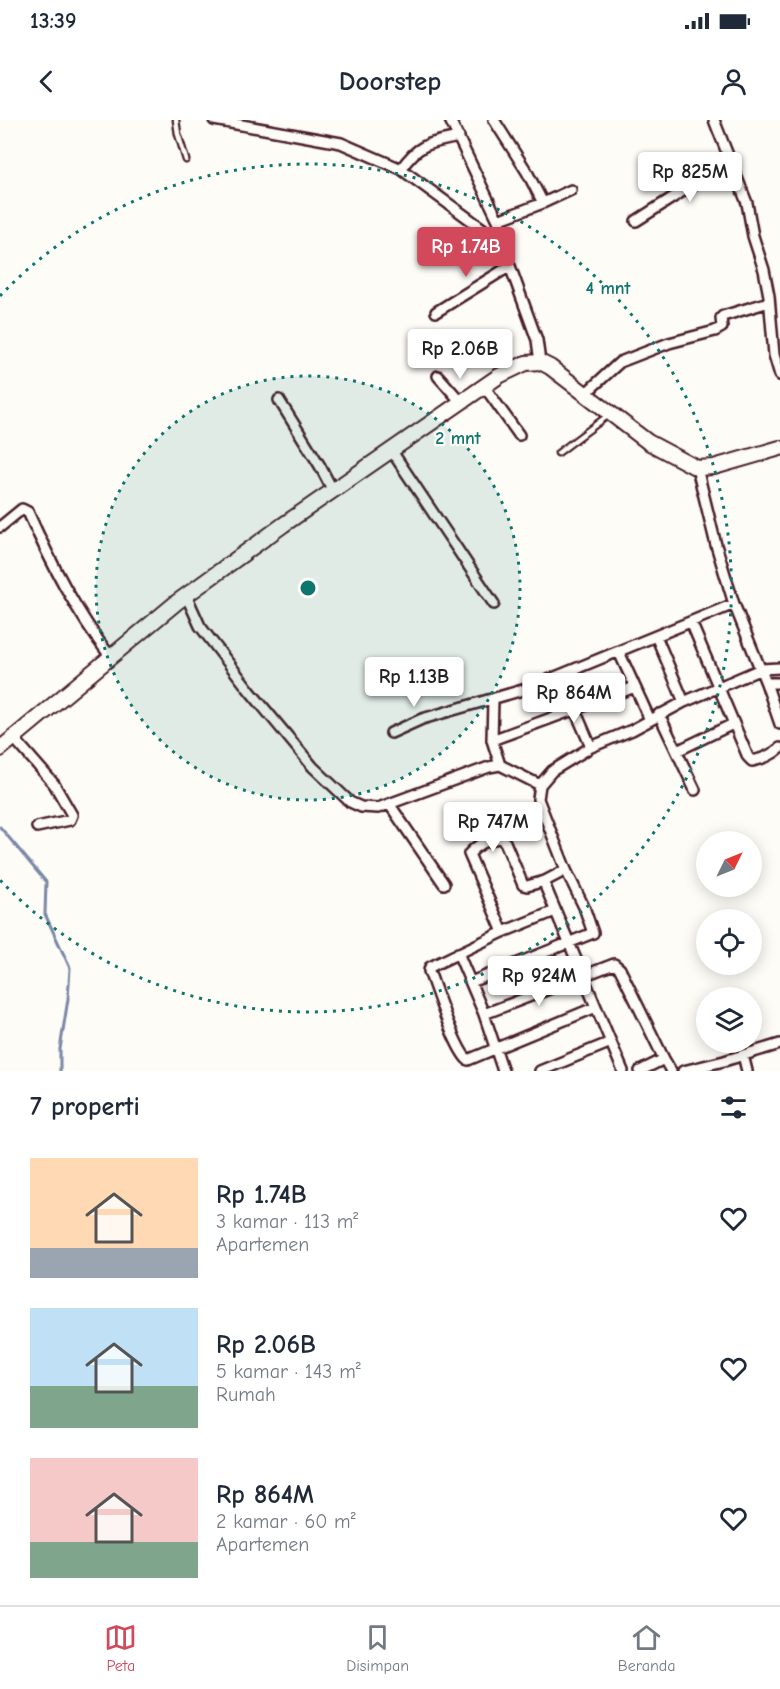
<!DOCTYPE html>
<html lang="id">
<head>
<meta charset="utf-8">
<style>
  :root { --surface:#fff; --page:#f6f6f7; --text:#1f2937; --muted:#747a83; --line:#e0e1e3; --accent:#d1495b }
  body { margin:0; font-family:"Comic Neue",sans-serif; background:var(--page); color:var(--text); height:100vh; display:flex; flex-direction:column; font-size:22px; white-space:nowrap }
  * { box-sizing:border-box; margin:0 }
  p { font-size:20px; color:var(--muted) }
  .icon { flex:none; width:33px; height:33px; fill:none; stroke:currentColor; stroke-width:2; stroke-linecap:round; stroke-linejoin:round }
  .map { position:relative; height:951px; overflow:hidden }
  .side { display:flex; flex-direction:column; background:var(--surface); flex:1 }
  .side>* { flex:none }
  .needle { width:39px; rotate:47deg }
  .fabs { position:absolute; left:696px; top:711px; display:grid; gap:12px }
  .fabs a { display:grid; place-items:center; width:66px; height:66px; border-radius:50%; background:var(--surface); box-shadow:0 3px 15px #0003; font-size:30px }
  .price { position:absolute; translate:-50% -51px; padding:0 14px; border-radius:6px; background:#fff; color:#222; font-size:20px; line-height:39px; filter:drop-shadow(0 2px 3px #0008) }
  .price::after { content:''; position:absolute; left:50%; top:36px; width:18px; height:14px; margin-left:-9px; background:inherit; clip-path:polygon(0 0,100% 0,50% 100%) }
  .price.current { background:var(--accent); color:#fff }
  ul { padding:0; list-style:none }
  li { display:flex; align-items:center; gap:18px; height:150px; padding:0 30px }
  li span { display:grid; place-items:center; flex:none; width:168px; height:120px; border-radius:0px; color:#555 }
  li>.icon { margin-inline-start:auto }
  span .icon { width:72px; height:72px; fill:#fffc; stroke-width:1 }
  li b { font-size:26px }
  h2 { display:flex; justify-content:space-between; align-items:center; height:72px; padding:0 30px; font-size:26px }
  .status { display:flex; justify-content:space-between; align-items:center; height:42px; padding:0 30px; background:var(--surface); direction:ltr }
  .status svg { height:16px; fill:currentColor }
  header { display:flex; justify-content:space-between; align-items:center; height:78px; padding:0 30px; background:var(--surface); font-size:27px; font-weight:700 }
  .tab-bar { display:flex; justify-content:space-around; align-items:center; height:84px; border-top:2px solid var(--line); background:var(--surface); font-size:16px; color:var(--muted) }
  .tab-bar a { display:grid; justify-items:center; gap:3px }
  .tab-bar .current { color:var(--accent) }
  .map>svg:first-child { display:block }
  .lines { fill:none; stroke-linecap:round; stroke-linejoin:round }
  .stream { stroke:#7a87a5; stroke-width:3 }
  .lane-casing { stroke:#4a1f2b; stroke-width:9 }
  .street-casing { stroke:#4a1f2b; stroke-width:14 }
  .secondary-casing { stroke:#4a1f2b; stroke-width:18 }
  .lane { stroke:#fdfcf7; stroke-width:4.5 }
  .street { stroke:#fdfcf7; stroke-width:9 }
  .secondary { stroke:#fdfcf7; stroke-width:14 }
  .ring { fill:none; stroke:#0f766e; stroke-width:3; stroke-dasharray:3 6 }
  .centre { fill:#0f766e; stroke:#fdfcf7; stroke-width:3 }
  .ring-label { font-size:18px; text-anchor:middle; font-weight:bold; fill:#0f766e; stroke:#fdfcf7; stroke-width:4.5; stroke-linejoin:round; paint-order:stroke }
</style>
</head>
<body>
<div class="status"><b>13:39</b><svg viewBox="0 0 49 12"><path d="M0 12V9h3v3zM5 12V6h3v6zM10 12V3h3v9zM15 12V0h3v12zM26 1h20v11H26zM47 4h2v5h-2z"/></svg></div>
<header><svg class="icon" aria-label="back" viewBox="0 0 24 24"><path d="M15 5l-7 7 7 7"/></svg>Doorstep<svg class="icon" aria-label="person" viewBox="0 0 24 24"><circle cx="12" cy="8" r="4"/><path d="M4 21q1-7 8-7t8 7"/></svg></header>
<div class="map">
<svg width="780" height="951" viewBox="0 0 780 951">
  <rect width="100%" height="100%" fill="#fdfcf7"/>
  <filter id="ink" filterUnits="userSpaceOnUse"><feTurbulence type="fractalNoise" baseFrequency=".0167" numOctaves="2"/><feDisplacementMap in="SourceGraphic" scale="12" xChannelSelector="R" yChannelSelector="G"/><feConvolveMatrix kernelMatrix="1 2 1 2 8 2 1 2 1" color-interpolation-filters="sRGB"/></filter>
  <g filter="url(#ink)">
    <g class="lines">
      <path class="stream" d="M0,707L46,762L45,794L70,848L68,879L60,929V951"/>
      <g class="lane-casing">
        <path id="lane" d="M176,0L178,14L186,40
          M558,333L610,294"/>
      </g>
      <g class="street-casing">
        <path id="street" d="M214,0L341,23L401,49L483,109L501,130L510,146L537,220L540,242
          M450,0L498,100L504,117L501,130
          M494,0L527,52L543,83
          M714,0L747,83L753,116L764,150L769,176L774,235L780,255
          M401,49C419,23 430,23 459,17
          M498,100L543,83L571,70
          M636,101L730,41
          M436,192L510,146
          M438,256L461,282
          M484,266L519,315
          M585,274L620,242L669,223L715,211L722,207L721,198L723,196L769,182
          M279,280L320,346L333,371
          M391,330L494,484
          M697,348L716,425L734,484L766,563H780
          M0,407L22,389L28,392C51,443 76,492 110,536
          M186,475L200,506L250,571L313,647L350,682L361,687L378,688L489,647L500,645L540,665
          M691,502L748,637L752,641C763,639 772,635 780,628
          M656,516L684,582
          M619,532L635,567
          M766,563L780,604
          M493,580L492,620L500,645
          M575,590L591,627
          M659,594L695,670
          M391,613L422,599L526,569L734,484
          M13,617L54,664L72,695L70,700L37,707
          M492,620L635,567L650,600
          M677,631L733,604
          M390,685L444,764
          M555,791L503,812L430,847L429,851C436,870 455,929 468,940L596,887
          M503,812L469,734C477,725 488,719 500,718L505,722L523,765L527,766L545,761
          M458,833L484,894L503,951
          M471,862L593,813L584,787L566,750
          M484,894L614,844L620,849L664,939
          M743,935L747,951
          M540,951L611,922
          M623,951L546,768L545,761L566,750L538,679L540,665L552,651L591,627L632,610L684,582L761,549L780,548
          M640,951L664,939L671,951
          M683,951L724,941L780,924"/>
      </g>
      <g class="secondary-casing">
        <path id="secondary" d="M0,629L177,482L283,405L499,256L526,243L540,242L550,247L648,322L697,348L714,347L780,328"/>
      </g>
      <use href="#lane" class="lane"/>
      <use href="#street" class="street"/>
      <use href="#secondary" class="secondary"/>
    </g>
  </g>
  <circle cx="308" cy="468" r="212" fill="#0f766e" fill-opacity=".12"/>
  <g class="ring">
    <circle cx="308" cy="468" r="212"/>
    <path d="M0 176A424 424 0 1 1 0 760"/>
  </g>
  <circle cx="308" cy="468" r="9" class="centre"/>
  <g class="ring-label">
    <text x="608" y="174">4 mnt</text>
    <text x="458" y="324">2 mnt</text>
  </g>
</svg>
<div class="fabs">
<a><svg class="needle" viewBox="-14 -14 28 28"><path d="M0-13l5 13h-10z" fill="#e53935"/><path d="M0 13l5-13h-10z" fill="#747a83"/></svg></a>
<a><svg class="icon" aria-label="locate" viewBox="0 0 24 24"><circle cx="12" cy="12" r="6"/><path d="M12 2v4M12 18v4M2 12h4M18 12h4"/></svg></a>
<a><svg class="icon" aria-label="layers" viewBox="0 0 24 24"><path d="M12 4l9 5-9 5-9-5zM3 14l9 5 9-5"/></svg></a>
</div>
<b class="price" style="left:690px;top:83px">Rp 825M</b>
<b class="price current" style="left:466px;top:158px">Rp 1.74B</b>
<b class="price" style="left:460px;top:260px">Rp 2.06B</b>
<b class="price" style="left:414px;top:588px">Rp 1.13B</b>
<b class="price" style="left:574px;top:604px">Rp 864M</b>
<b class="price" style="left:493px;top:733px">Rp 747M</b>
<b class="price" style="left:539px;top:887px">Rp 924M</b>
</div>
<section class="side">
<h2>7 properti<svg class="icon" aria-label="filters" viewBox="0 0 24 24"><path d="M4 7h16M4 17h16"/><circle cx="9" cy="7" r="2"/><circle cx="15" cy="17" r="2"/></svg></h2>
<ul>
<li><span style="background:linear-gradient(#ffd9b3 75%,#9aa5b1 0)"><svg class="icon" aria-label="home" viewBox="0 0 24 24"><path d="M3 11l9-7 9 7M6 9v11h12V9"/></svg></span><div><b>Rp 1.74B</b><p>3 kamar · 113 m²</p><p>Apartemen</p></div><svg class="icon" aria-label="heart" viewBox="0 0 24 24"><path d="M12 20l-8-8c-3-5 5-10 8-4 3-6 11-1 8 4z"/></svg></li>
<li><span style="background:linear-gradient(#bfe0f5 65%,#7fa58c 0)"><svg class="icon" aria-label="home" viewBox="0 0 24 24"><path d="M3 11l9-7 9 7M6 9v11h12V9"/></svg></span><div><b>Rp 2.06B</b><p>5 kamar · 143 m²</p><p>Rumah</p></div><svg class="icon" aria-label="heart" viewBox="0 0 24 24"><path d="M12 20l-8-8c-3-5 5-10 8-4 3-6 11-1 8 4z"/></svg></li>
<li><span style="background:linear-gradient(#f6c9c9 70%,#7fa58c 0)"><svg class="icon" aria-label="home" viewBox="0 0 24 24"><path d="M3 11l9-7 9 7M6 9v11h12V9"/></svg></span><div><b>Rp 864M</b><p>2 kamar · 60 m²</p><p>Apartemen</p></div><svg class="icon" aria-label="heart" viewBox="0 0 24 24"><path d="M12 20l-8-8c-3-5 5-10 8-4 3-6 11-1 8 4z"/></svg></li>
</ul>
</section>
<nav class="tab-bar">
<a class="current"><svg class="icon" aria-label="map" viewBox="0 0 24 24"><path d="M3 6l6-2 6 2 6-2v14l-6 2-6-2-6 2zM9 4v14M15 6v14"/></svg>Peta</a>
<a><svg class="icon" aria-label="saved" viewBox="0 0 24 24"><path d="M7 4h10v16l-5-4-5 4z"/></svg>Disimpan</a>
<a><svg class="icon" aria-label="home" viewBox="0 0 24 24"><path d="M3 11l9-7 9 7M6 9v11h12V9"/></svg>Beranda</a>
</nav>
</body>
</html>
